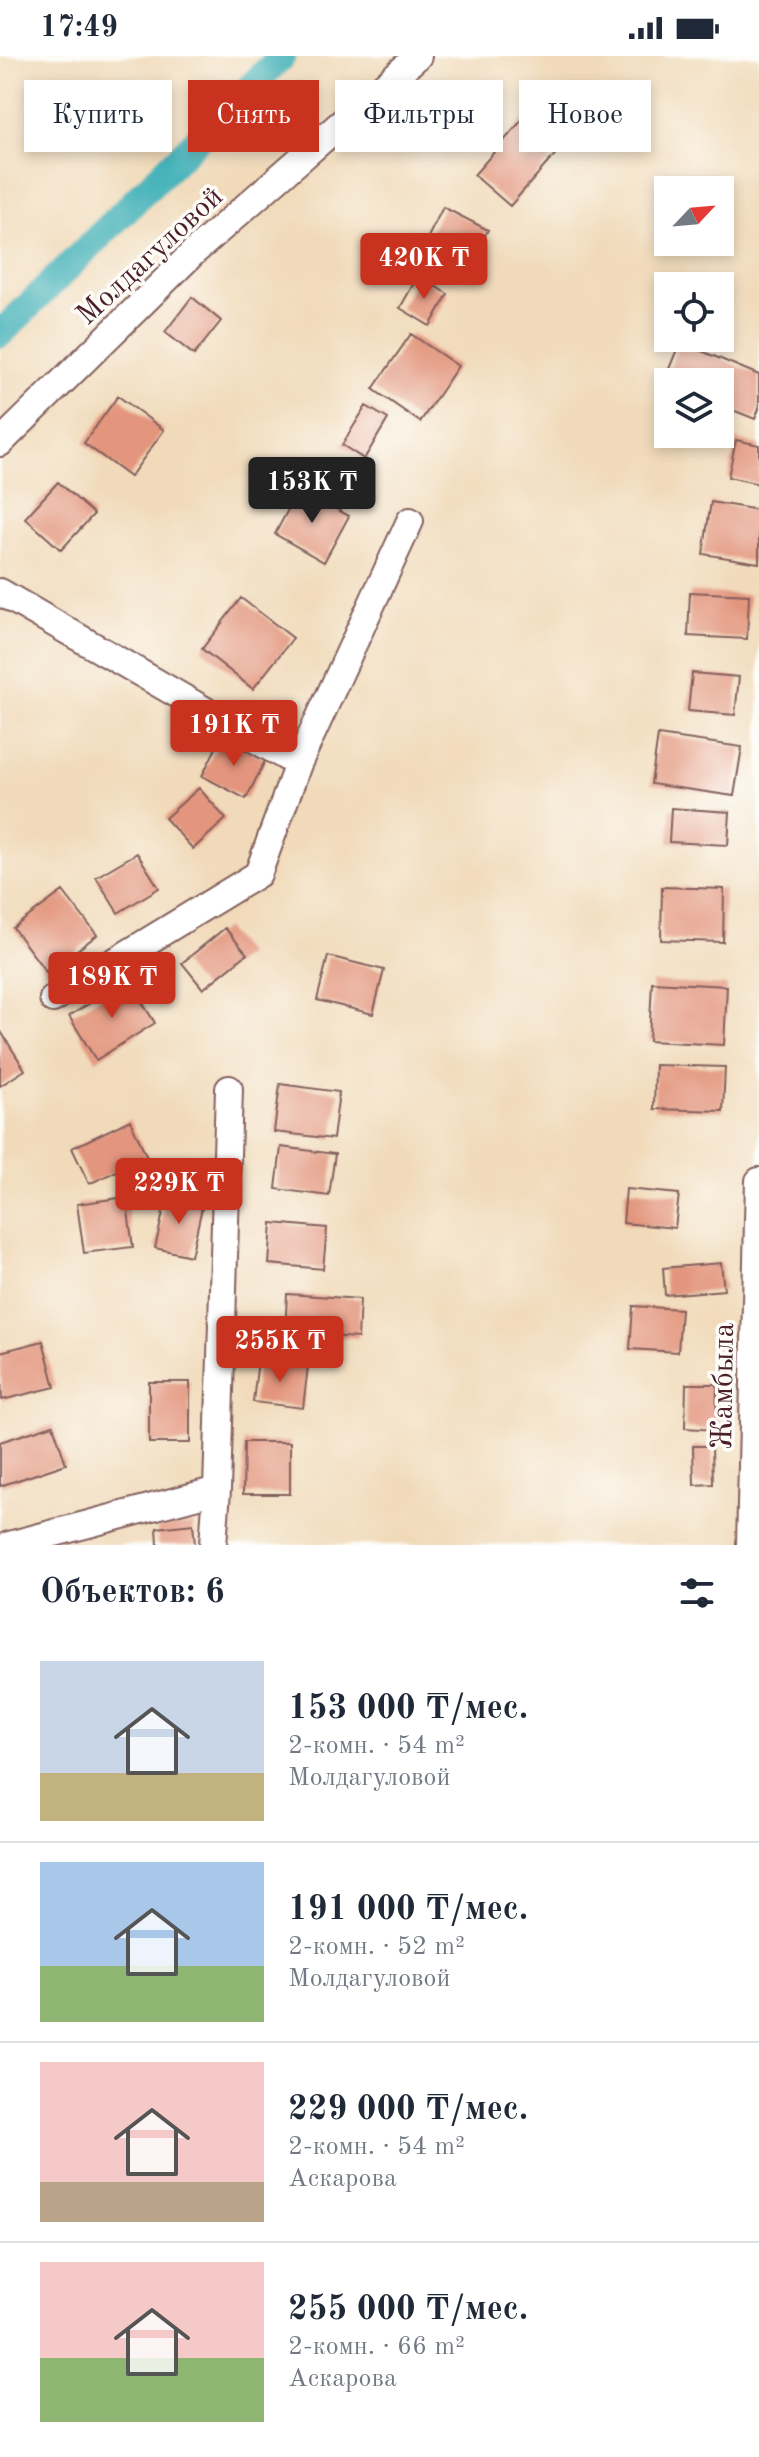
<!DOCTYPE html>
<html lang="ru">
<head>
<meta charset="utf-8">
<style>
  :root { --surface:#fff; --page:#f2f2f3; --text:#1f2937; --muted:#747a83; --line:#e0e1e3; --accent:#c8321e }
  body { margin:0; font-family:"Old Standard TT",serif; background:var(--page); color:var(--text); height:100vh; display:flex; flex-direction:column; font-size:30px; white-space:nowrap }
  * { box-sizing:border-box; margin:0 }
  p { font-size:26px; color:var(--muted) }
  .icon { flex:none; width:44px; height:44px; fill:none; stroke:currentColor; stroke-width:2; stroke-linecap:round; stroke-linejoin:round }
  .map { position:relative; height:1489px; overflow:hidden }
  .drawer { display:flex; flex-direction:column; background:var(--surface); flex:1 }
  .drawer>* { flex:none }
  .top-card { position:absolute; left:24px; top:24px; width:712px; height:72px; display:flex; gap:16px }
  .needle { width:52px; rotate:64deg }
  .buttons { position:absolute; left:654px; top:120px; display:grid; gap:16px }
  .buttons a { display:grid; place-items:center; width:80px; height:80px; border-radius:0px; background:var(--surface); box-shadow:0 4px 12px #0003; font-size:40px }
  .price { position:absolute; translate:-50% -68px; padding:0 18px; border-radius:8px; background:var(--accent); color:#fff; font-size:26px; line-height:52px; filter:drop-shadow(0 2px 4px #0008) }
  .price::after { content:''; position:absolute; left:50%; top:48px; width:24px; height:18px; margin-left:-12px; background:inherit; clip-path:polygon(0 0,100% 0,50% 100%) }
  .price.on { background:#222; color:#fff }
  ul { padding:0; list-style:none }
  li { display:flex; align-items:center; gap:24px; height:200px; padding:0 40px }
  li+li { border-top:2px solid var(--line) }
  li span { display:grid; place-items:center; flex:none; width:224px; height:160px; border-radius:0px; color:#555 }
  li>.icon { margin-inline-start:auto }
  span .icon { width:96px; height:96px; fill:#fffc; stroke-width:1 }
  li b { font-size:34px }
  h2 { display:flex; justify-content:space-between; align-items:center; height:96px; padding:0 40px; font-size:34px }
  .pill { padding:0 28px; border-radius:0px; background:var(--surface); box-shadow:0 4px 12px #0003; font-size:28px; line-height:72px }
  .pill.on { background:var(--accent); color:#fff }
  .status { display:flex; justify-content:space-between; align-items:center; height:56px; padding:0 40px; background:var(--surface); direction:ltr }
  .status svg { height:22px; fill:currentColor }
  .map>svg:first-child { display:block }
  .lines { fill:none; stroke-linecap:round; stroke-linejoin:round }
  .canal { stroke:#3fb0b7; stroke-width:28 }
  .building { fill:#e3957d }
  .minor-casing { stroke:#84605d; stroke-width:30 }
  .minor { stroke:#fff; stroke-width:26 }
  .labels { text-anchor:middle; stroke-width:7; stroke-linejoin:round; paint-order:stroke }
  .street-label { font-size:30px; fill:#4a1f2b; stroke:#fdfcf7 }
</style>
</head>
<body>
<div class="status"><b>17:49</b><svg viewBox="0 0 49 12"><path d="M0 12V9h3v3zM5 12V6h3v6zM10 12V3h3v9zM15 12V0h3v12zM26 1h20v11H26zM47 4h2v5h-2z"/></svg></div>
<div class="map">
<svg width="759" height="1489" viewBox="0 0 759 1489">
  <rect width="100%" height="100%" fill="#fdfcf7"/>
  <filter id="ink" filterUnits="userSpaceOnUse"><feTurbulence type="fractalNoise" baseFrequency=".0125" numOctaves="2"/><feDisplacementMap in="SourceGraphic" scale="16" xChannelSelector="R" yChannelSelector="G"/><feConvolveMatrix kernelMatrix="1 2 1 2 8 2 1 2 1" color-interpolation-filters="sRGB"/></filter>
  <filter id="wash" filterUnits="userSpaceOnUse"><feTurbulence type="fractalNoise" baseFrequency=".006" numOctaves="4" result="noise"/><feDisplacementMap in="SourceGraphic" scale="32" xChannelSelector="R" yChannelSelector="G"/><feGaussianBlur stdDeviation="1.8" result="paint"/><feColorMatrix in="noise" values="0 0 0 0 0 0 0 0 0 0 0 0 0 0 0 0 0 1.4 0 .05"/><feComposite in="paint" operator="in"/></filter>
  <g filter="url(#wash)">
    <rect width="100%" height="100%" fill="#f1daba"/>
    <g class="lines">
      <path class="canal" d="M0,278L282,0"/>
    </g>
    <g id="blocks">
      <path class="building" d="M522,64L558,95L510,150L474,119Z
        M443,151L488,174L466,216L422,193Z
        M418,220L448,238L430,270L400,252Z
        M192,241L221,265L194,299L165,276Z
        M411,278L458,310L420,366L373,333Z
        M680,286L759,319V353L755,363L720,349V326L664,325Z
        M118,340L164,374L130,421L84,387Z
        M366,350L388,363L364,403L342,389Z
        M736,384L759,389V428L728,421Z
        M58,426L94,458L61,494L25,462Z
        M299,433L349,460L324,506L275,478Z
        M711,446L759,454V507L703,498Z
        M690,536L749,539L747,583L688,580Z
        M241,542L293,582L253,633L202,593Z
        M692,617L739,621L735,659L688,655Z
        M658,679L742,691L734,740L651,728Z
        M222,680L266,703L246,743L202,720Z
        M199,732L226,763L193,793L165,762Z
        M671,752L730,756L728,789L669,786Z
        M137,797L159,832L118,857L96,821Z
        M662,831L724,833L723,886L661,884Z
        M63,835L97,879L47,917L13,872Z
        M225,872L247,898L203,933L182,907Z
        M328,900L384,914L373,958L317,944Z
        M128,924L155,967L96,1004L69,960Z
        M652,926L727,930L724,989L649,985Z
        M0,974L25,1014L0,1030Z
        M655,1009L725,1011L723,1055L654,1053Z
        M280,1028L339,1036L333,1083L274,1076Z
        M130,1064L147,1101L89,1128L72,1092Z
        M281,1091L335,1098L329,1140L276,1133Z
        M626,1133L679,1138L675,1172L623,1167Z
        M167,1139L203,1147L191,1200L155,1192Z
        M126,1141L133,1191L84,1197L77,1148Z
        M272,1167L327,1172L323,1213L269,1208Z
        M721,1207L724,1234L665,1239L663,1212Z
        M287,1238L360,1243L358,1282L285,1277Z
        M633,1250L681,1253L678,1296L630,1293Z
        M43,1285L55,1331L2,1344L0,1296Z
        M258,1304L308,1310L303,1352L253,1346Z
        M149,1326H190V1387H149Z
        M686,1328H717L716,1374L685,1372Z
        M53,1369L66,1408L0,1430V1386Z
        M244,1386H290V1438H243Z
        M693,1390H712L713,1428L694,1429Z
        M193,1468L195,1489H158L157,1472Z"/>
    </g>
  </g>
  <g filter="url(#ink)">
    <use href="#blocks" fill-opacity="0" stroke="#84605d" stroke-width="2"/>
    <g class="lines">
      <g class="minor-casing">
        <path id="minor" d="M0,387L194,196L418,0
          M0,536L298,708
          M53,943L258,818L298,708L410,465
          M9,1489L217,1434
          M213,1489L217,1434L229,1033
          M750,1489L759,1125"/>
      </g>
      <use href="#minor" class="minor"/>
    </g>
  </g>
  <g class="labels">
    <g class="street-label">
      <text transform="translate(149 199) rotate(-43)" y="10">Молдагуловой</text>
      <text transform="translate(722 1330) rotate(-89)" y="10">Жамбыла</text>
    </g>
  </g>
</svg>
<div class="buttons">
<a><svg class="needle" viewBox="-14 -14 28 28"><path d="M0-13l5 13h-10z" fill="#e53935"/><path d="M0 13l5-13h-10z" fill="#747a83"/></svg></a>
<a><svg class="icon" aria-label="locate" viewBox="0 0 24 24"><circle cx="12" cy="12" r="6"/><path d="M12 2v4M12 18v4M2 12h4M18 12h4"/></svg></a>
<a><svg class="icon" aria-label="layers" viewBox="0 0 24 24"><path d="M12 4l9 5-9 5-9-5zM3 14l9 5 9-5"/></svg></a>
</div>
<b class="price" style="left:424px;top:245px">420K ₸</b>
<b class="price on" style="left:312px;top:469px">153K ₸</b>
<b class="price" style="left:234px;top:712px">191K ₸</b>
<b class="price" style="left:112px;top:964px">189K ₸</b>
<b class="price" style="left:179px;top:1170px">229K ₸</b>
<b class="price" style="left:280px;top:1328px">255K ₸</b>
<div class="top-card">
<a class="pill">Купить</a>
<a class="pill on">Снять</a>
<a class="pill">Фильтры</a>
<a class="pill">Новое</a>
</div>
</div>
<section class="drawer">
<h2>Объектов: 6<svg class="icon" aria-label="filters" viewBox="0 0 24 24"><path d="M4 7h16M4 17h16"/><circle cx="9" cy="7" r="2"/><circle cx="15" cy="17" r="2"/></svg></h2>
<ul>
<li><span style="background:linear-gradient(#c9d6e8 70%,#c2b280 0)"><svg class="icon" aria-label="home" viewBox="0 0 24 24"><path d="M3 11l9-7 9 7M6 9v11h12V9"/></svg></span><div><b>153 000 ₸/мес.</b><p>2-комн. · 54 m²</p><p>Молдагуловой</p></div></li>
<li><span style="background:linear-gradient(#a9c7e8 65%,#8fb573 0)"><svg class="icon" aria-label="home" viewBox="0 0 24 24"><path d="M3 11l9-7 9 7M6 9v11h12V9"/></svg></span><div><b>191 000 ₸/мес.</b><p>2-комн. · 52 m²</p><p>Молдагуловой</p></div></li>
<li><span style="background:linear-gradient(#f6c9c9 75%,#b9a48a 0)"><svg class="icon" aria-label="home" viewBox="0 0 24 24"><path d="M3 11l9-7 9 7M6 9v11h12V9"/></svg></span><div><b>229 000 ₸/мес.</b><p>2-комн. · 54 m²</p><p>Аскарова</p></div></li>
<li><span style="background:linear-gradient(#f6c9c9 60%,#8fb573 0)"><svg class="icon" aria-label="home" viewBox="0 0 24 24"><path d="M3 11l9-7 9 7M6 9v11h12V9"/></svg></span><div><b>255 000 ₸/мес.</b><p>2-комн. · 66 m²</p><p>Аскарова</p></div></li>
</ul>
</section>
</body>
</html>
